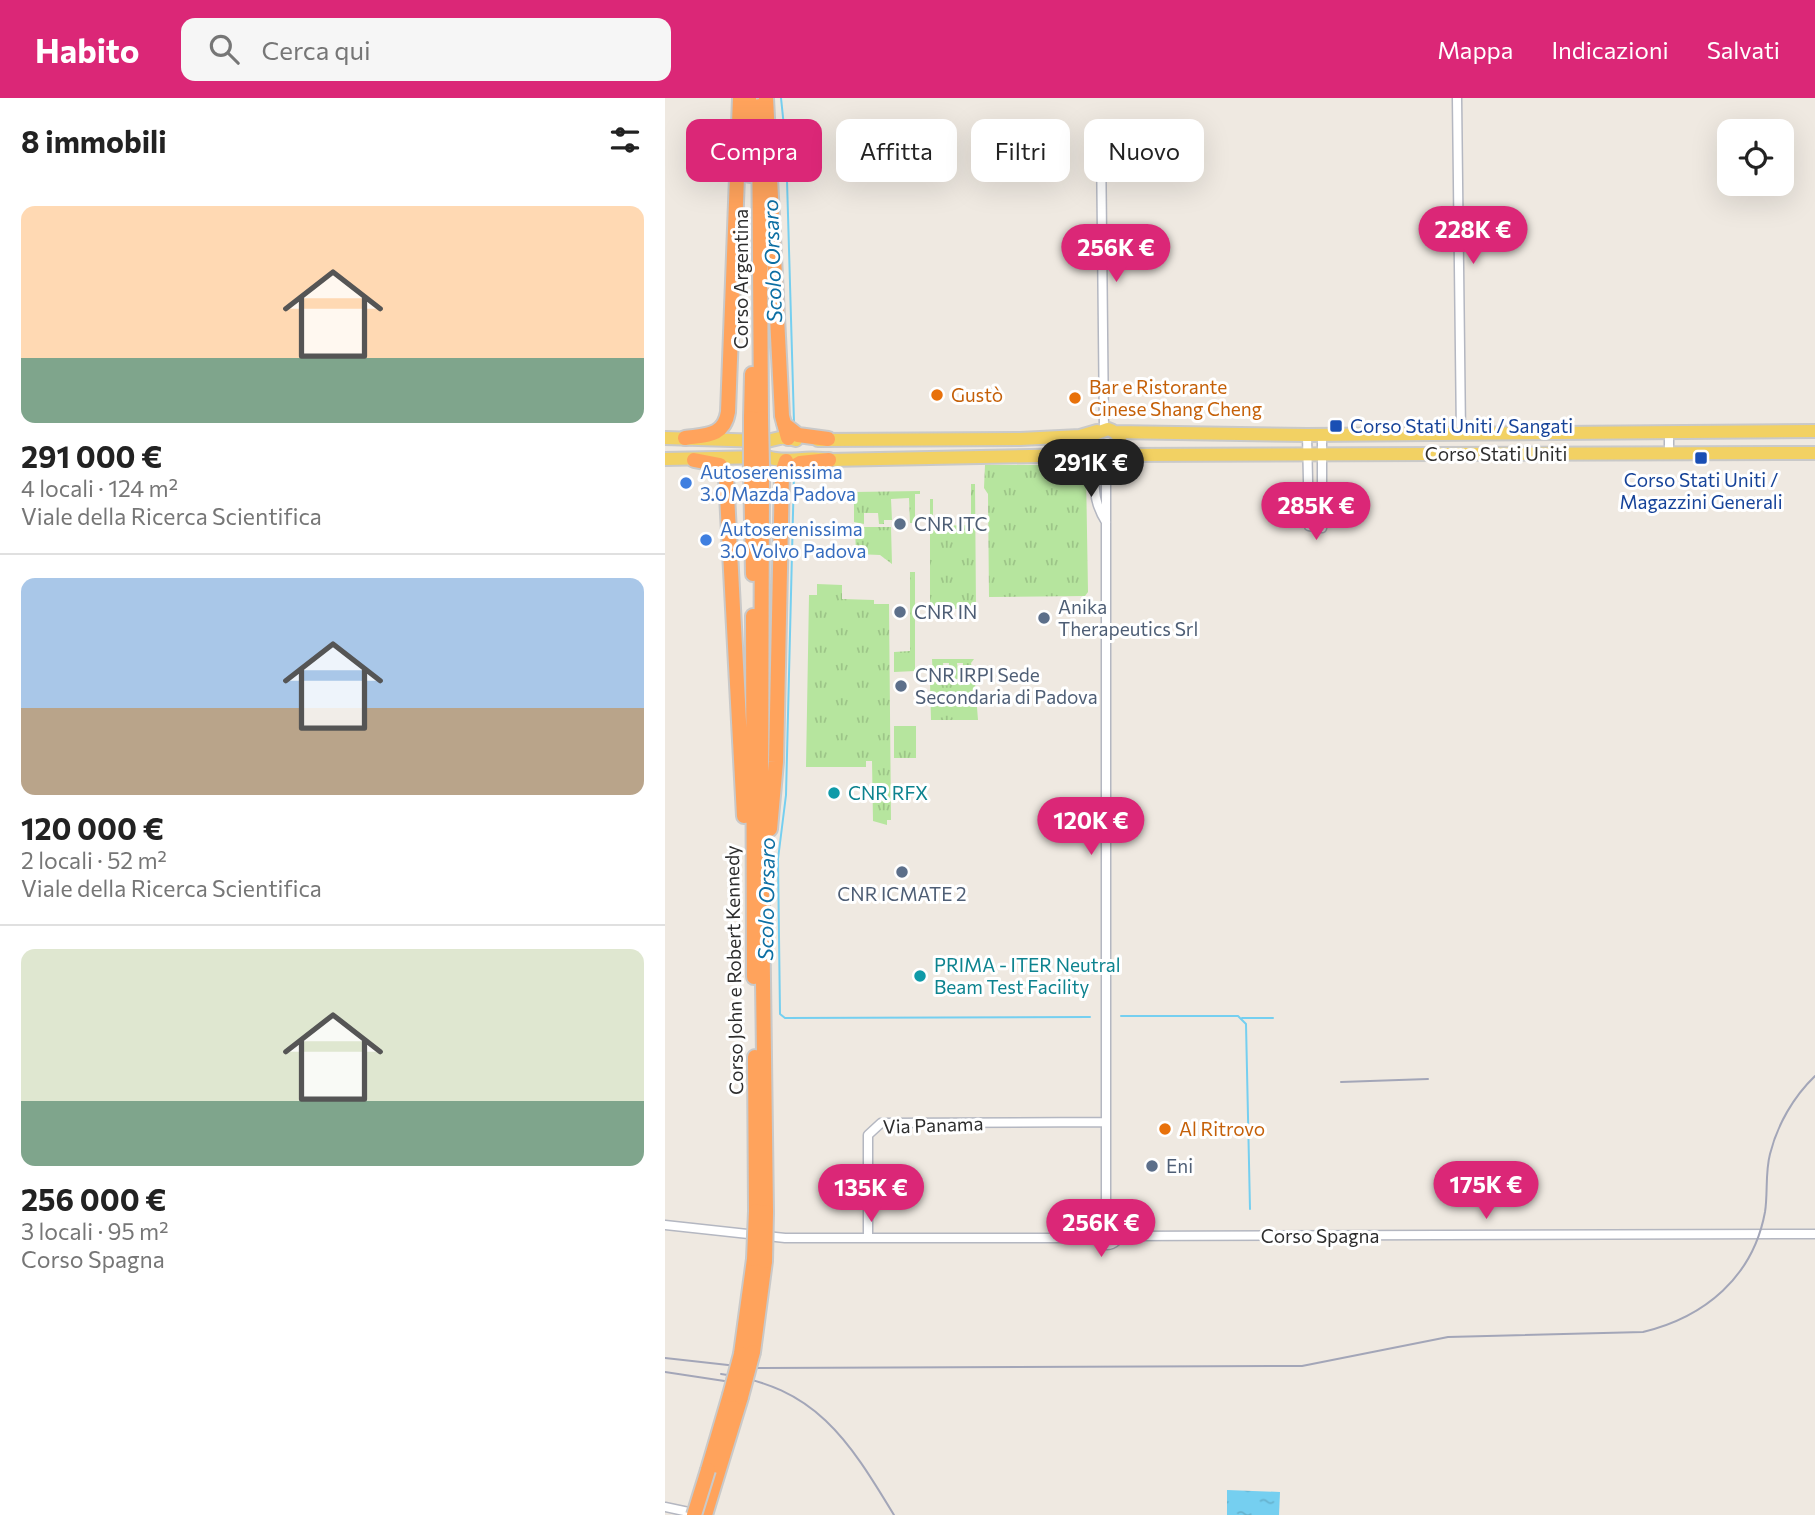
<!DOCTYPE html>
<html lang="it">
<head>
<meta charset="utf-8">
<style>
  :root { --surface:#fff; --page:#f6f6f6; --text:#222; --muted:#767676; --line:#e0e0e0; --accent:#db2777 }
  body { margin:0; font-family:Commissioner,sans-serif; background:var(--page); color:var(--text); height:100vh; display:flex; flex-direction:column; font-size:26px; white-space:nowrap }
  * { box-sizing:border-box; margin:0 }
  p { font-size:23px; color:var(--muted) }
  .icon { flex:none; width:38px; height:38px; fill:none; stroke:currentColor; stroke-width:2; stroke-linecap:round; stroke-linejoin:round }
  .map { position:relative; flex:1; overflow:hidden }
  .sheet { display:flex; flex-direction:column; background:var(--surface); width:665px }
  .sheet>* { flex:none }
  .banner { position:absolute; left:21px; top:21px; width:665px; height:63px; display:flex; gap:14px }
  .buttons { position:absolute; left:1052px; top:21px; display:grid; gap:14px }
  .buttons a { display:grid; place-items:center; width:77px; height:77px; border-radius:14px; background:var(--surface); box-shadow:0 7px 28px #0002; font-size:35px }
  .price { position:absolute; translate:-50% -60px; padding:0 16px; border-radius:24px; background:var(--accent); color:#fff; font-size:23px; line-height:46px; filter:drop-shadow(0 2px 4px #0008) }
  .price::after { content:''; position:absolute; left:50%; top:42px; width:21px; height:16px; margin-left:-10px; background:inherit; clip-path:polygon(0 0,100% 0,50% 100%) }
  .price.selected { background:#222; color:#fff }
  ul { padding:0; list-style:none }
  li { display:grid; align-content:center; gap:14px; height:371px; padding:0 21px }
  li+li { border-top:2px solid var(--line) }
  li span { display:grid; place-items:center; height:217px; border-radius:14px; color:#555 }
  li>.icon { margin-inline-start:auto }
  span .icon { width:126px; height:126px; fill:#fffc; stroke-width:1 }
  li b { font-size:30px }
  h2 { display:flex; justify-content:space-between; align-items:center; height:84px; padding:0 21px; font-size:30px }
  .chip { padding:0 24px; border-radius:14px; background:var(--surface); box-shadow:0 7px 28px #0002; font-size:24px; line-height:63px }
  .chip.selected { background:var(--accent); color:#fff }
  header { display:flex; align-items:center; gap:42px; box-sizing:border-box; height:98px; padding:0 35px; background:var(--accent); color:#fff }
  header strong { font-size:33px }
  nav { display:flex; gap:38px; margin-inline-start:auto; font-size:24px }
  .search { width:490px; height:63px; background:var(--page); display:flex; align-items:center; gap:18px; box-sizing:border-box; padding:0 24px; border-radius:14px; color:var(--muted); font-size:26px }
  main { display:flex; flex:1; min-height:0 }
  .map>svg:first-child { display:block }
  .grass { fill:url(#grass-tufts) }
  .water { fill:url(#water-ripples) }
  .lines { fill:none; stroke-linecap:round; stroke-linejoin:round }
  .stream { stroke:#75cff0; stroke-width:2 }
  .street-casing { stroke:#b4b7c1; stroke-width:11 }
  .primary-casing { stroke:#c9c9c9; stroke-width:16 }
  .highway-casing { stroke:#c9c9c9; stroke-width:18 }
  .street { stroke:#fff; stroke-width:8 }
  .primary { stroke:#f2d163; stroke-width:12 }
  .highway { stroke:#ffa35c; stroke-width:14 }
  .rail { stroke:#a3a6b8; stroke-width:2 }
  .highway-bridge-casing { stroke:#c9c9c9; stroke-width:18; stroke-linecap:butt }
  .highway-bridge { stroke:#ffa35c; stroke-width:14 }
  .food-dot { fill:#e8710a; stroke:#fff; stroke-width:2.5 }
  .transit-dot { fill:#1a4fb4; stroke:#fff; stroke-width:2.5 }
  .shop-dot { fill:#3f7fe0; stroke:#fff; stroke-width:2.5 }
  .service-dot { fill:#5c6f8a; stroke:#fff; stroke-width:2.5 }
  .culture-dot { fill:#0f9aa8; stroke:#fff; stroke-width:2.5 }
  .labels { text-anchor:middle; stroke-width:6; stroke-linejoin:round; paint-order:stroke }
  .street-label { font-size:19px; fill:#2e2e2e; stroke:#fff }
  .food-label { font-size:19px; fill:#c56008; stroke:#fff; text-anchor:start }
  .transit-label { font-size:19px; fill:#164399; stroke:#fff; text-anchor:start }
  .shop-label { font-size:19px; fill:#366cbe; stroke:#fff; text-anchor:start }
  .service-label { font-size:19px; fill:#4e5e75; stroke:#fff; text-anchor:start }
  .culture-label { font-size:19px; fill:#0d838f; stroke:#fff; text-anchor:start }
  .water-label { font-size:21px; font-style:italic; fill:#0d6fa3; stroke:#fff }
</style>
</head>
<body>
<header>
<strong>Habito</strong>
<div class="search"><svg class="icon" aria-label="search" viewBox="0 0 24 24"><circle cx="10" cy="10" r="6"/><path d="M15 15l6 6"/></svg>Cerca qui</div>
<nav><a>Mappa</a><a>Indicazioni</a><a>Salvati</a></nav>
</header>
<main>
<section class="sheet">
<h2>8 immobili<svg class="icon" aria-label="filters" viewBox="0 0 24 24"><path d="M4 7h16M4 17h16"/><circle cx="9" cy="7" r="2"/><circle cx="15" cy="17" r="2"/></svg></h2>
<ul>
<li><span style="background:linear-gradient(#ffd9b3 70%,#7fa58c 0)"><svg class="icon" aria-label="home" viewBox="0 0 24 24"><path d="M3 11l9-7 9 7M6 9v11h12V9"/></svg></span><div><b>291 000 €</b><p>4 locali · 124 m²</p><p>Viale della Ricerca Scientifica</p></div></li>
<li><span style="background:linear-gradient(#a9c7e8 60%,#b9a48a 0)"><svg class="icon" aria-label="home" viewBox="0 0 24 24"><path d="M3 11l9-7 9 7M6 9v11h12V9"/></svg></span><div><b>120 000 €</b><p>2 locali · 52 m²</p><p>Viale della Ricerca Scientifica</p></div></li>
<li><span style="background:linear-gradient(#dfe7d0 70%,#7fa58c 0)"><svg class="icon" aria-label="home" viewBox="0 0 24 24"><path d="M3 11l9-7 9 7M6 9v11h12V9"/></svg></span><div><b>256 000 €</b><p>3 locali · 95 m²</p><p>Corso Spagna</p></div></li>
</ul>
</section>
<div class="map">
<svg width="1150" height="1417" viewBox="0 0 1150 1417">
  <defs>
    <pattern id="grass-tufts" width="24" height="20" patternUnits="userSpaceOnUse" patternTransform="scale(1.75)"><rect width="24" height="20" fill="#b6e59e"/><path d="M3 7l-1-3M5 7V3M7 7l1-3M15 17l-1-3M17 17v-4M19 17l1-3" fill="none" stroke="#9dc588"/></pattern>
    <pattern id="water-ripples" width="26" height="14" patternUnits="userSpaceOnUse" patternTransform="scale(1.75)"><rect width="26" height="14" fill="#75cff0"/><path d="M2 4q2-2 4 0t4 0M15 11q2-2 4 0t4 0" fill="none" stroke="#66b2ce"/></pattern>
  </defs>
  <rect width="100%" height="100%" fill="#efe9e1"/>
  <path class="grass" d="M320,367H416L421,373L423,494L420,498L324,499L323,396L319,390Z
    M306,386H310L311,511H265V401H268V428L306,427Z
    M255,393V396H250V425H245L244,400L226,401L227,422H219V426H214L213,415H199V426L189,424V394Z
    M190,429H226L227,466L215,457L191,456Z
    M245,474H250V573L229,574V554L245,553Z
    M152,486L177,487V501L209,502V506H224L226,722H222V727L208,723L207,663H201V669H141L144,497H152Z
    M267,561H309L306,565L309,581H297L298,565H292L294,581H283L284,565H278L280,581H268Z
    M265,584H280L282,588L283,584H294L295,588L297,584H310L313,622H266Z
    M229,628H251V660H229Z"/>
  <path class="water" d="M562,1392L615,1394L614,1417H562Z"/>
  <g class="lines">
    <path class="stream" d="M116,0L121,48L129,324
      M129,375L121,697L113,761L115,916L120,920L425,919
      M456,918H573L581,926L585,1111
      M577,920H608"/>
    <g class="street-casing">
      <path id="street" d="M792,0L796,337
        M436,41L439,331
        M642,337L644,428L657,430V337
        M1004,355V335
        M435,361L441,378V1122
        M384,364C456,364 413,380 441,424
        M429 1134a13 13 0 1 1 26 0a13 13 0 1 1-26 0Z
        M0,1127L120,1140H415L429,1137
        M454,1138L1150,1136
        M203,1140V1037L216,1025L441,1024
        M0,1409L33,1416"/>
    </g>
    <g class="primary-casing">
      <path id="primary" d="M449,334L642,337L1150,333
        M0,340L102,343L119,339L131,342
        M153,342L355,341L415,338L432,333
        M452,357L1150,355
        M0,361L102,359C122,366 142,357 164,362L422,357C436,357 443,368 454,353C458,343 453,334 443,331L429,336L425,346L429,357"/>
    </g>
    <g class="highway-casing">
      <path id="highway" d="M84,0L85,77
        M101,0L117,318L123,340
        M94,8L96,320
        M86,320L87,276
        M119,326L133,337L163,341
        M20,340C40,337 59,339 63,314L75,0
        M29,362L55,367L61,378L79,718
        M86,369L88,476
        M97,369L96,726L101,1114
        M117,375L135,365L164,362
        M88,518L89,879
        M105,731L111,664L117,375L121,363
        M90,959L91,1113
        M88,1254L100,1163
        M76,1256L89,1161
        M43,1372L65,1297
        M40,1417L76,1299"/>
    </g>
    <use href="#street" class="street"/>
    <use href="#primary" class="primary"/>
    <use href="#highway" class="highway"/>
    <path class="rail" d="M676,984L763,981
      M0,1260L90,1270L637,1268L783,1239L978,1234C1040,1219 1088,1179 1100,1114C1103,1095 1100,1075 1105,1056C1112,1027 1129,998 1150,978
      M0,1274L66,1284
      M56,1276C150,1288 183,1341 229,1417"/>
    <g class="highway-bridge-casing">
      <path id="highway-bridge" d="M96,320L97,369
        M86,369V320
        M89,1161L91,1113
        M100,1163L101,1114
        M65,1297L76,1256
        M76,1299L88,1254
        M29,1417L43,1372"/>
    </g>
    <use href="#highway-bridge" class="highway-bridge"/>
  </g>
  <g class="food-dot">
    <circle cx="272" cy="297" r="7"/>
    <circle cx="410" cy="300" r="7"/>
    <circle cx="500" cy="1031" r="7"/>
  </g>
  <g class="transit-dot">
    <rect x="664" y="321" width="14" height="14" rx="3.5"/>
    <rect x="1029" y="353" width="14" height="14" rx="3.5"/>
  </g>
  <g class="shop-dot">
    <circle cx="21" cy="385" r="7"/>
    <circle cx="41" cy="442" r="7"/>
  </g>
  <g class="service-dot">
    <circle cx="235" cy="426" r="7"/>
    <circle cx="235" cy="514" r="7"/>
    <circle cx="379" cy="520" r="7"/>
    <circle cx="236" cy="588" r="7"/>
    <circle cx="237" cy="774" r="7"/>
    <circle cx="487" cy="1068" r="7"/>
  </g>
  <g class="culture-dot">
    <circle cx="169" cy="695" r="7"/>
    <circle cx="255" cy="878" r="7"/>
  </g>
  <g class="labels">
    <g class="street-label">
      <text transform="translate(76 181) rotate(-90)" y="7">Corso Argentina</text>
      <text x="831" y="363">Corso Stati Uniti</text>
      <text transform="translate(69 872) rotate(-91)" y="7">Corso John e Robert Kennedy</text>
      <text transform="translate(268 1027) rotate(-2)" y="7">Via Panama</text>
      <text x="655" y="1145">Corso Spagna</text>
    </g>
    <g class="food-label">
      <text x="424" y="296">Bar e Ristorante<tspan x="424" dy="22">Cinese Shang Cheng</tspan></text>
      <text x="286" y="304">Gustò</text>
      <text x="514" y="1038">Al Ritrovo</text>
    </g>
    <g class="transit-label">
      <text x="685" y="335">Corso Stati Uniti / Sangati</text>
      <text x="1036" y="389" text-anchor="middle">Corso Stati Uniti /<tspan x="1036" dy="22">Magazzini Generali</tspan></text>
    </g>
    <g class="shop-label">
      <text x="35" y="381">Autoserenissima<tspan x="35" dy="22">3.0 Mazda Padova</tspan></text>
      <text x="55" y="438">Autoserenissima<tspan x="55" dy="22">3.0 Volvo Padova</tspan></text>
    </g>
    <g class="service-label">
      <text x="249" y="433">CNR ITC</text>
      <text x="393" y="516">Anika<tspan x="393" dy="22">Therapeutics Srl</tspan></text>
      <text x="249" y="521">CNR IN</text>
      <text x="250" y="584">CNR IRPI Sede<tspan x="250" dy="22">Secondaria di Padova</tspan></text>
      <text x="237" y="803" text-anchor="middle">CNR ICMATE 2</text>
      <text x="501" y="1075">Eni</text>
    </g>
    <g class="culture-label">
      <text x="183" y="702">CNR RFX</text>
      <text x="269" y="874">PRIMA - ITER Neutral<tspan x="269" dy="22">Beam Test Facility</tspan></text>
    </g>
    <g class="water-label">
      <text transform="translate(108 163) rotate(-92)" y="7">Scolo Orsaro</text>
      <text transform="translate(102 801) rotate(-89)" y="7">Scolo Orsaro</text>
    </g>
  </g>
</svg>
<div class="buttons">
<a><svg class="icon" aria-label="locate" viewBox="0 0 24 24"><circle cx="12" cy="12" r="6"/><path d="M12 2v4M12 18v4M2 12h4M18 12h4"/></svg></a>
</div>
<b class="price" style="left:808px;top:168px">228K €</b>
<b class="price" style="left:451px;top:186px">256K €</b>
<b class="price selected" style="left:426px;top:401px">291K €</b>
<b class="price" style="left:651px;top:444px">285K €</b>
<b class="price" style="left:426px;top:759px">120K €</b>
<b class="price" style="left:821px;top:1123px">175K €</b>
<b class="price" style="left:206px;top:1126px">135K €</b>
<b class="price" style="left:436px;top:1161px">256K €</b>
<div class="banner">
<a class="chip selected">Compra</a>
<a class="chip">Affitta</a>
<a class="chip">Filtri</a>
<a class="chip">Nuovo</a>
</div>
</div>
</main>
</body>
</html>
